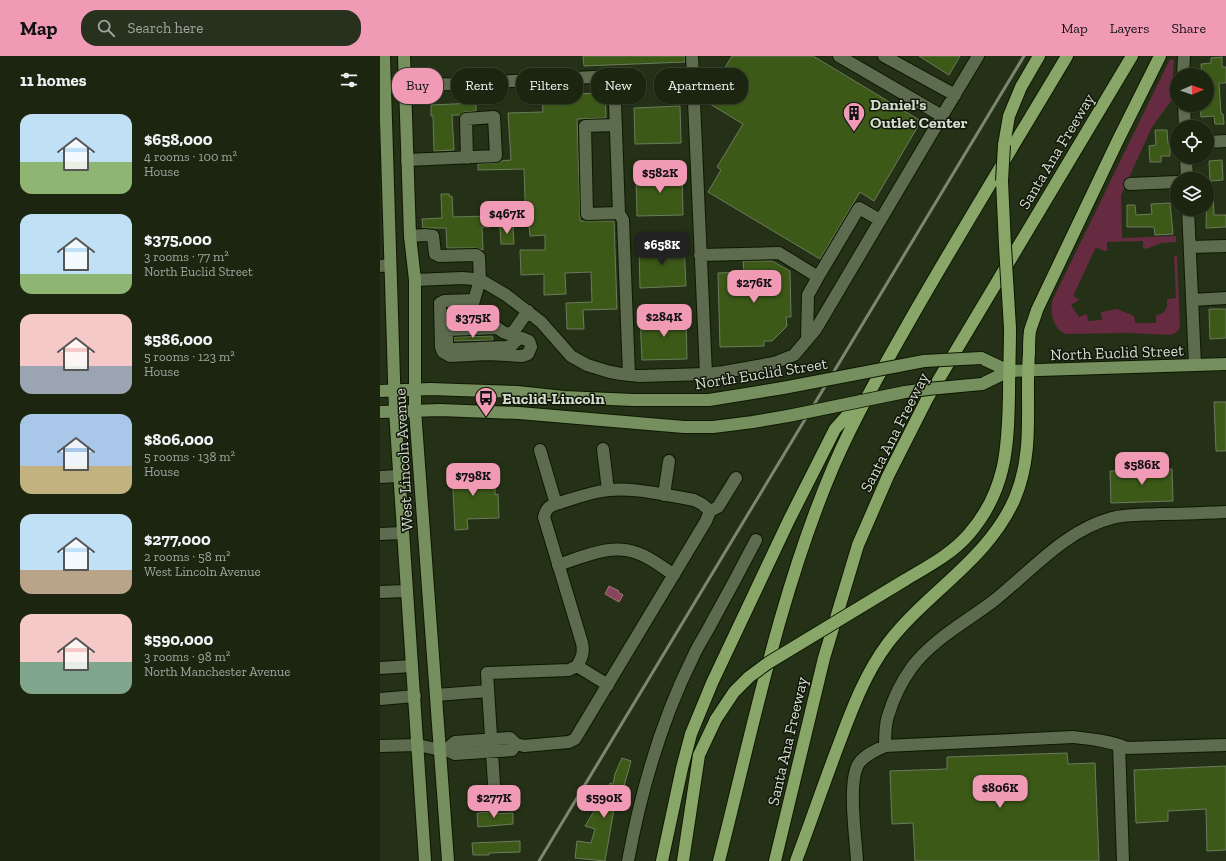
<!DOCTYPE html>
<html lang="en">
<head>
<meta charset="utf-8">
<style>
  :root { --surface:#1b2510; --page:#28311e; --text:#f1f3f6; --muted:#a0a59f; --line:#394230; --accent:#f09ab5 }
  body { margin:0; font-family:"Zilla Slab",serif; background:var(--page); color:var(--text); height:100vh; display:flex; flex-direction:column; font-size:15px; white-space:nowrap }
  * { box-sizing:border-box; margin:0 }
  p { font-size:13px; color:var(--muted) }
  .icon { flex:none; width:22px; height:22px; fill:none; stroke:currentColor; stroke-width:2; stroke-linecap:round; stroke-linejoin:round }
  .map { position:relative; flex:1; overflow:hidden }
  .details { display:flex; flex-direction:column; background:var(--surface); width:380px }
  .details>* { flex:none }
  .hud { position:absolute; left:12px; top:12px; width:380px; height:36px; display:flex; gap:8px }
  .needle { width:26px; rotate:88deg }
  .fabs { position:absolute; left:790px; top:12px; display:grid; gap:8px }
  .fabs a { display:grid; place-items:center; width:44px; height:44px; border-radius:50%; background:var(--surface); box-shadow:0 1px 3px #0004,0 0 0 1px var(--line); font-size:20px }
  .price { position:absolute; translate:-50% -34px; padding:0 9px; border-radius:8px; background:var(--accent); color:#111; font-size:13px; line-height:26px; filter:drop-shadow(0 1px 2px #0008) }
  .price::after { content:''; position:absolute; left:50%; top:24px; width:12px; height:9px; margin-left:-6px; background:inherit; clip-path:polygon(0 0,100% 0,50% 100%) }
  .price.current { background:#222; color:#fff }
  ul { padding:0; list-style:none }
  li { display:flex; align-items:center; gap:12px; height:100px; padding:0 20px }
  li span { display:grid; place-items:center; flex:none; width:112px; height:80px; border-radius:12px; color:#555 }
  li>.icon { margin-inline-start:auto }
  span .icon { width:48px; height:48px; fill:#fffc; stroke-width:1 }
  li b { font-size:17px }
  h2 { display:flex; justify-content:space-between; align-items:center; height:48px; padding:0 20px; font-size:17px }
  .chip { padding:0 14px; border-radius:16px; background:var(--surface); box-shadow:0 1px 3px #0004,0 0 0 1px var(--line); font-size:14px; line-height:36px }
  .chip.current { background:var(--accent); color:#111 }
  header { display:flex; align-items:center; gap:24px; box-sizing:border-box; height:56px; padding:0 20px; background:var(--accent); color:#111 }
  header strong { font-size:19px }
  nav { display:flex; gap:22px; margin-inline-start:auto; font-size:14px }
  .search { width:280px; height:36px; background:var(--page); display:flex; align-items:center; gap:10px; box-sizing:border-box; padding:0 14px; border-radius:16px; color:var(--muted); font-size:15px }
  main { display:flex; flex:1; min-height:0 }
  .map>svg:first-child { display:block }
  .green { fill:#672b41 }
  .water { fill:#89455c; stroke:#a0737e }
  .building { fill:#3c5918; stroke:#6c7b5d }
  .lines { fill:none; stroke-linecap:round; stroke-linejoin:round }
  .minor-casing { stroke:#0d1801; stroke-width:14 }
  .major-casing { stroke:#0d1801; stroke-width:14 }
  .highway-casing { stroke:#0d1801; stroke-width:14 }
  .minor { stroke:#5d6c4f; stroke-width:12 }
  .major { stroke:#768f5e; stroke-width:12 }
  .highway { stroke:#87a668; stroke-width:12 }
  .rail { stroke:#7c8771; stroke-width:3 }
  .major-bridge-casing { stroke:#0d1801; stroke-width:14; stroke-linecap:butt }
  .highway-bridge-casing { stroke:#0d1801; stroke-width:14; stroke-linecap:butt }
  .major-bridge { stroke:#768f5e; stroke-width:12 }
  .highway-bridge { stroke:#87a668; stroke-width:12 }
  .labels { text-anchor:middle; stroke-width:3; stroke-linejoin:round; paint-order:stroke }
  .poi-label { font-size:16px; font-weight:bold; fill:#d4ddcd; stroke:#11160b; text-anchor:start }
  .street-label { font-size:16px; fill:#d4ddcd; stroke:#11160b }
</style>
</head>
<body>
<header>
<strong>Map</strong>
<div class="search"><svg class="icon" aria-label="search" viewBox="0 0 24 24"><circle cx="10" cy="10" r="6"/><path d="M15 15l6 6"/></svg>Search here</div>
<nav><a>Map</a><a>Layers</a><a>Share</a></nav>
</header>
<main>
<section class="details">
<h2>11 homes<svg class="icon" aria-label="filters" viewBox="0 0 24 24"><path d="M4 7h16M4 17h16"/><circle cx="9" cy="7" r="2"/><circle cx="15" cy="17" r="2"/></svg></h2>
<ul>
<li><span style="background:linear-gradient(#bfe0f5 60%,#8fb573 0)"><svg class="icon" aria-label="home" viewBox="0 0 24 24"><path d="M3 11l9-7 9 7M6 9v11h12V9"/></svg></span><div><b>$658,000</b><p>4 rooms · 100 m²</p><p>House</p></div></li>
<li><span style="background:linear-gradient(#bfe0f5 75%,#8fb573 0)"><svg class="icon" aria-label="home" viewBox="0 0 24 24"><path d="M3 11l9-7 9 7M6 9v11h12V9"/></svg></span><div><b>$375,000</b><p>3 rooms · 77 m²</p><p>North Euclid Street</p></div></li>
<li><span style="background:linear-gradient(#f6c9c9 65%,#9aa5b1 0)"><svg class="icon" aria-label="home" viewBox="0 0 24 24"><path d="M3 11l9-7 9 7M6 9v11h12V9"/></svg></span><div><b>$586,000</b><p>5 rooms · 123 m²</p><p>House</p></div></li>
<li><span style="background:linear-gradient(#a9c7e8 65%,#c2b280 0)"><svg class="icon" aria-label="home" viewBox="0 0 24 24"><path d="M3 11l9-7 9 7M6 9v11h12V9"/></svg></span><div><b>$806,000</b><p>5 rooms · 138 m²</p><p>House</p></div></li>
<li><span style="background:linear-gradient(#bfe0f5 70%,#b9a48a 0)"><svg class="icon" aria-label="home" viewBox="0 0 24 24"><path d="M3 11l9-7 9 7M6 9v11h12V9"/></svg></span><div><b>$277,000</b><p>2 rooms · 58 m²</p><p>West Lincoln Avenue</p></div></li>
<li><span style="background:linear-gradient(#f6c9c9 60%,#7fa58c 0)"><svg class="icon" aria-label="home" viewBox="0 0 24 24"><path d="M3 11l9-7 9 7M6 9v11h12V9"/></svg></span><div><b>$590,000</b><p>3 rooms · 98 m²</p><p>North Manchester Avenue</p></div></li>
</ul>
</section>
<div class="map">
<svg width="846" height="805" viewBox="0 0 846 805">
  <rect width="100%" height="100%" fill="#243116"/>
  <path class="green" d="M790,3L794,4L791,45L772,71L741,139L742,182L796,180V186L781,187L769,192L763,193V185L727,186V195H724L716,191L693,240L699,243V244L691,249L699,261L707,258L708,265L722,264L721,256L737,253L754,260L755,267H776V259C786,258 788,251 787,243L796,242L794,200H797L800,270C798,276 795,278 790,279L748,277L685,278C673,272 669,256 673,243Z"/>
  <path class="water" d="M229,530L239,535L238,536L243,539L239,546L225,538Z"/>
  <path class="building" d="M203,0H305V6L204,10Z
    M352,0H433L541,65L494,145L480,136L440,203L328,136L341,114L337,111L363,68L325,45Z
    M539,0H580L569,19Z
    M842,1V11H846V27H839L841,58H843L844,68H835L834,60L821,61L820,49H827V19H822L821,8L831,7V2Z
    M225,37L226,62L197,63L200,158V165H234L237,253L203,254L204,273H187L186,247L212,246L211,216L185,217L186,238L164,239V218L141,219L140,194H165V179L150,180L149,170H146L144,113L98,114V108L116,107L121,105L131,104L128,57L163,56L162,39Z
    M96,47V55L85,56L80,59H72L74,94L54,95L53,60H51V49Z
    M300,50L301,87L255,88L254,52Z
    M775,74H787L788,88H790V100H781V106H770L769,90L776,89Z
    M842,104L843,124L830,125L829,105Z
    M302,116L303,159L257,160L256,117Z
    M827,134H833L834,159H846V171L826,172Z
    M61,138H69L70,141L72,140L73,161L109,160L110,171H102L103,194L96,192H67L66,172H43L42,163L62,162Z
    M790,147L793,178L775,179L774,171H747V149H755L756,159L772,158L771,148Z
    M133,170L134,188H121L120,171Z
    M304,188L306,230L260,232L259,189Z
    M363,205H392L410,215L411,261H406L407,270L392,285H384V290L340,291L338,217L364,216Z
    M829,253H846V282L830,283Z
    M306,260L307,303L262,304L260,261Z
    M112,280L113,284L74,285V281Z
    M834,346H846V395H836Z
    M106,411V427H115V439L118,438L119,462L87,463L88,473L75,474L72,413Z
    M792,413L793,445L731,447L730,415Z
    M687,697L688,708L715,707L719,805H535L533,767L512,768L510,715L567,713V701Z
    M242,702L251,705L239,748L235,747L225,805L195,802L197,785L211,787L215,773L205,770L216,752L223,754L230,727L233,728L235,718Z
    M846,710V794L827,795L826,753L788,755V765L756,767L754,714Z
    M112,756V758L133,757V768L98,771L97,757Z
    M140,785V796L109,797V799H93L92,787Z"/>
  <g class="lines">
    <g class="minor-casing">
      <path id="minor" d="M312,0L326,318
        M504,0L575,39
        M803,19L804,0
        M25,29L74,28L234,20L239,157L243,164L249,319
        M804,49L805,71
        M562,60L598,0
        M236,69L205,70L207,158L239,157
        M827,86L846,85
        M806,101L807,123
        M27,104L116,100L114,61L86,63L87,102
        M750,128L797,126
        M808,153L815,309
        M30,180L45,179L53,180L55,198L59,200L96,199L99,201L100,224L92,251L93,254L123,276L128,278L134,275L148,255
        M810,191L846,190
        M320,199L399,197L438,221L428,239L427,282
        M0,210L10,209
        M438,221L479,152L500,164
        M35,224L82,222L94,223L104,226L126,239L161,266L191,300L207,309L230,316L241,318L260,320L326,318L344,316L394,307L414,299L436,273L562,60L459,0
        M93,244L64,245L60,247L61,291L63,296L70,300L108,298L142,300L148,298L151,291L149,285L142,282L138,283L131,290L126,291L74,293H70L67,290V274L117,272
        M812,244L846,242
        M223,393L228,434
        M160,394L176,448
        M0,421L19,420
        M284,439L289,405
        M0,478L23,477
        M178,509C203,501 231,487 257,497C270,501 282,511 294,519
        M0,536L27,535
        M197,610C202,602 204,596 202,587L164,461C166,453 169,450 176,448C189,444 203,439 217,436C248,429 284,439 314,444L322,448L330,455
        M0,612L32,610
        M56,639L108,635
        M0,643L35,640
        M136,688L144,690L189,686L195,683L326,465L330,455L338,451L356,422
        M739,689L743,805
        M0,690L38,689L60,694H66L75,698L132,694L136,688L130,682L75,686L66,694
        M505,690C505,680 505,669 508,660C513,643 522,625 532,611C554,582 588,565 616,543C652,514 686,474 732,462C747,458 764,459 780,458C802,458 824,457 846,456
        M115,744L107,617L189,614L197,610L228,629
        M248,805C261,735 281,665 313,601C318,589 326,578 332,566C347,539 362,511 376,484
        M477,805C476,783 467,725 479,707C485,699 496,694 505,690L693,681C711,683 730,685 747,692L846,689"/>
    </g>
    <g class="major-casing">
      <path id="major" d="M4,0L15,355L45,805
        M24,0L30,180L35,224V354L68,805
        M601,302L629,315
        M602,328L629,315L846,308
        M0,335L50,333L137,336L184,341L253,344H329L403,332
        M0,356L60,354L139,357L304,371H333L373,366L408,360"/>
    </g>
    <g class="highway-casing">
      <path id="highway" d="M624,89L629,60L641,31L659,0
        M622,125L625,190
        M525,524C547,511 572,498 589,478C626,435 628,392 629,339C629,316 630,294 630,272
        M282,805L302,712L311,678L332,627L409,464L455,373L481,344
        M303,805L319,699L336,663
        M339,805C373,672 400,535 454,409C478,354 508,303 537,252C586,167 637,84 687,0
        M395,805L444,602L478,489L508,420L547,343L752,0
        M416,805C430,768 443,730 457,693C471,656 484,619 508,587C548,535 608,504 635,442C655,394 645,347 649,297C649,290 649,282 650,275C652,268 655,261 657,254L738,84L780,0"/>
    </g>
    <use href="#minor" class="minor"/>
    <use href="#major" class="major"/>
    <use href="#highway" class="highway"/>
    <path class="rail" d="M159,805L644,0"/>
    <g class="major-bridge-casing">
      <path id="major-bridge" d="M403,332L544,305L601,302
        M408,360L525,336L548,333L602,328"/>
    </g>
    <g class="highway-bridge-casing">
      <path id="highway-bridge" d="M622,125L624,89
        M625,190L630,272
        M336,663L354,636L369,621L388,607L525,524"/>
    </g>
    <use href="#major-bridge" class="major-bridge"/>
    <use href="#highway-bridge" class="highway-bridge"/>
  </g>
  <defs>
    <g id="building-pin" transform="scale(1.15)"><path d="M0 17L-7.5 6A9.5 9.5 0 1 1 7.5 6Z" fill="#f09ab5" stroke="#11160b"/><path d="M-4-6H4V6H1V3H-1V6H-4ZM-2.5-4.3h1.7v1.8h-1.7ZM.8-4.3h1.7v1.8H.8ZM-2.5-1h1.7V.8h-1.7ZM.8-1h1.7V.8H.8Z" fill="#111"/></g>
    <g id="bus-pin" transform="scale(1.15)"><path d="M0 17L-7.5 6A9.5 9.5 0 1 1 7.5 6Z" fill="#f09ab5" stroke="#11160b"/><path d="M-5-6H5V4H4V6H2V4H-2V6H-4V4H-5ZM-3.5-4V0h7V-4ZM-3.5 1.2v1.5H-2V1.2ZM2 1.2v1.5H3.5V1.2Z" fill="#111"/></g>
  </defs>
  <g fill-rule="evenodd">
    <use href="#building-pin" x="474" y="57"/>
    <use href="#bus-pin" x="106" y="342"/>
  </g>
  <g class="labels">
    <g class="poi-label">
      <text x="490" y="54">Daniel's<tspan x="490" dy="18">Outlet Center</tspan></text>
      <text x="122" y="348">Euclid-Lincoln</text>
    </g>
    <g class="street-label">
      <text transform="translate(676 95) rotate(-59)" y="6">Santa Ana Freeway</text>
      <text transform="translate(737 296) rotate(-2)" y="6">North Euclid Street</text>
      <text transform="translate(381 317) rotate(-9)" y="6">North Euclid Street</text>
      <text transform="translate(514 376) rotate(-63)" y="6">Santa Ana Freeway</text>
      <text transform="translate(23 404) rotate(-93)" y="6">West Lincoln Avenue</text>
      <text transform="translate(407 685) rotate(-77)" y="6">Santa Ana Freeway</text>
    </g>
  </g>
</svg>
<div class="fabs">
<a><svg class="needle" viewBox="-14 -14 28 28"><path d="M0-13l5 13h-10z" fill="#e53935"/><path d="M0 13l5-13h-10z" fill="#a0a59f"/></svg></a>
<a><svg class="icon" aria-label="locate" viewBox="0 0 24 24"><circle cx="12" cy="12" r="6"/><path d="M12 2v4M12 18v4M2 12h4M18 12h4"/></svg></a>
<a><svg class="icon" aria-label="layers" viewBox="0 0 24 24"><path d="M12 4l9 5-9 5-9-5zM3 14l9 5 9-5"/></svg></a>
</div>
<b class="price" style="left:280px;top:138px">$582K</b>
<b class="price" style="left:127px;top:179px">$467K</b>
<b class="price current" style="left:282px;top:210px">$658K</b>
<b class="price" style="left:374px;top:248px">$276K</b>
<b class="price" style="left:284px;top:282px">$284K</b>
<b class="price" style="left:93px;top:283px">$375K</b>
<b class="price" style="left:762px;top:430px">$586K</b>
<b class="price" style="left:93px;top:441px">$798K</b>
<b class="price" style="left:620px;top:753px">$806K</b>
<b class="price" style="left:114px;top:763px">$277K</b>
<b class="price" style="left:224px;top:763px">$590K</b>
<div class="hud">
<a class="chip current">Buy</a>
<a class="chip">Rent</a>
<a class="chip">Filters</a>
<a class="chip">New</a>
<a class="chip">Apartment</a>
</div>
</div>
</main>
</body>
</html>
